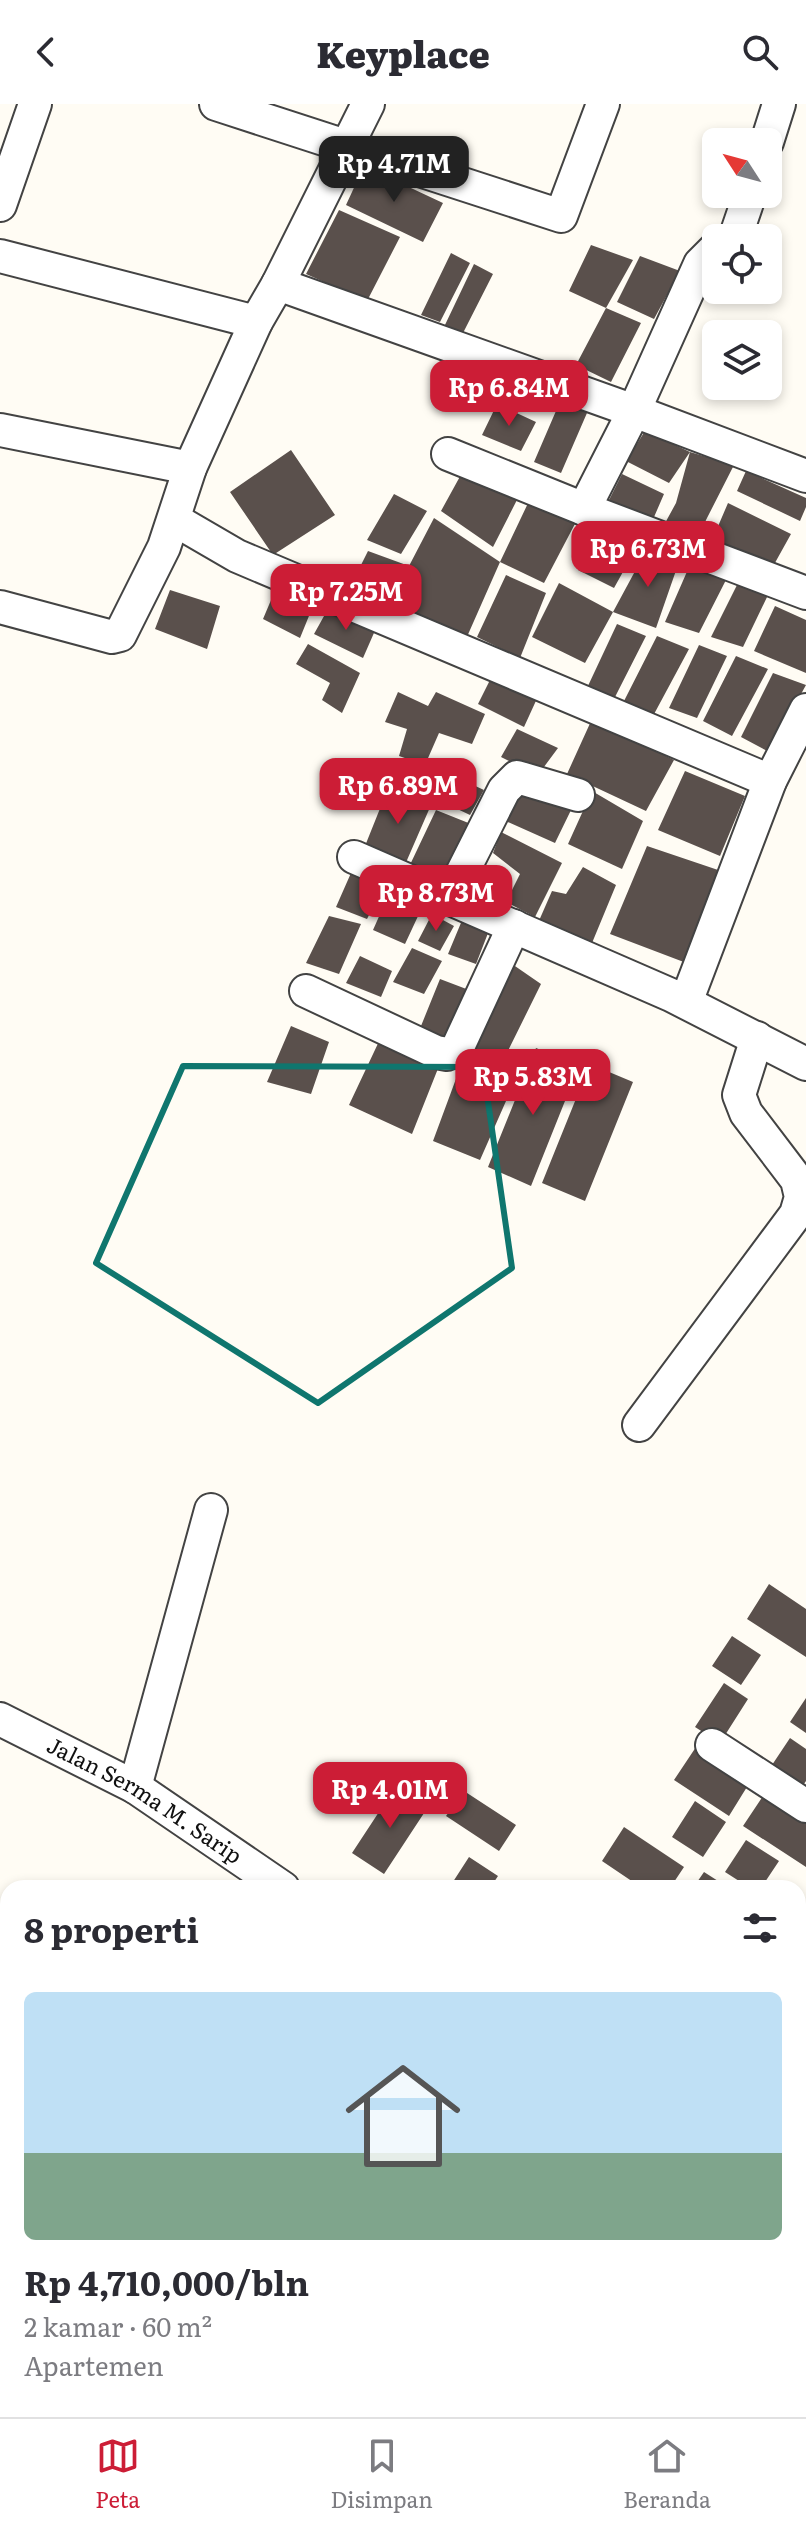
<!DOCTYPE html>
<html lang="id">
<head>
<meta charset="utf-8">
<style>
  :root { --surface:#fff; --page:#f2f2f3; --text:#2b2b33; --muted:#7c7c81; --line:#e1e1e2; --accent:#cc1d36 }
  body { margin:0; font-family:Literata,serif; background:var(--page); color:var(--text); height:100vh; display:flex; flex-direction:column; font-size:30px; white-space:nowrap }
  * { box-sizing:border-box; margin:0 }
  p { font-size:26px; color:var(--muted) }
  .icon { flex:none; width:44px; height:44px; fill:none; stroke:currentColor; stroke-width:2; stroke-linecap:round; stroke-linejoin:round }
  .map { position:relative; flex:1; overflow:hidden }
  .details { position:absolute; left:0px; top:1776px; width:806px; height:538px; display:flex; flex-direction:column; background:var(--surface); border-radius:24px 24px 0 0; box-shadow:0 4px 12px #0003 }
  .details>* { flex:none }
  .needle { width:52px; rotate:306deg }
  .buttons { position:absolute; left:702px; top:24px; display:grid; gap:16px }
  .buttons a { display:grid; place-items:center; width:80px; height:80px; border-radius:12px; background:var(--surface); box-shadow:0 4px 12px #0003; font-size:40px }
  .price { position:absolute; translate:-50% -68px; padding:0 18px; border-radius:16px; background:var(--accent); color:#fff; font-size:26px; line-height:52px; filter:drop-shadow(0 2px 4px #0008) }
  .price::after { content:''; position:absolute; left:50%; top:48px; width:24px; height:18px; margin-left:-12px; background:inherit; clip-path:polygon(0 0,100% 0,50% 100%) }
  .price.selected { background:#222; color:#fff }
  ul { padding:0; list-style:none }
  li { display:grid; align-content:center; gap:16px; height:424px; padding:0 24px }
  li span { display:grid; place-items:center; height:248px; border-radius:12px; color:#555 }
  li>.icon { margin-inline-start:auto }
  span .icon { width:144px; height:144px; fill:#fffc; stroke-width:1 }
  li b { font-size:34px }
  h2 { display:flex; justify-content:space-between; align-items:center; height:96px; padding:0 24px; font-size:34px }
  header { display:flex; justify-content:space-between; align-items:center; height:104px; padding:0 24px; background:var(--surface); font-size:36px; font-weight:800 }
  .tabs { display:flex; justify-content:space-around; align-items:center; height:112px; border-top:2px solid var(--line); background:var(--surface); font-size:22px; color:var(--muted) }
  .tabs a { display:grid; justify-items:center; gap:4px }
  .tabs .selected { color:var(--accent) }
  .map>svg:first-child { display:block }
  .building { fill:#5a504c }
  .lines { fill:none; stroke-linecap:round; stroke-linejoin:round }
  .minor-casing { stroke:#434343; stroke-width:36 }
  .tertiary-casing { stroke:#434343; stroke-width:44 }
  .minor { stroke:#fff; stroke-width:32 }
  .tertiary { stroke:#fff; stroke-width:40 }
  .marked { fill:none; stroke:#0f766e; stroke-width:6; stroke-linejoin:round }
  .labels { text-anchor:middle; stroke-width:8; stroke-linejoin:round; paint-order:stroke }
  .street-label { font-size:22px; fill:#101010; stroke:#fff }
</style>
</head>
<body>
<header><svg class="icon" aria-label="back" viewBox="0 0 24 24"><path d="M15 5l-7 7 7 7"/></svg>Keyplace<svg class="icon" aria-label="search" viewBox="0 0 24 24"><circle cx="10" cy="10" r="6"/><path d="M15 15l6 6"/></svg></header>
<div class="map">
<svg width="806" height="2313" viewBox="0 0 806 2313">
  <rect width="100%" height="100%" fill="#fffcf4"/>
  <path class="building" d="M364,62L443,99L423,138L346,101Z
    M339,106L400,133L367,197L306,170Z
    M591,141L633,156L606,204L641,219L611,278L576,261L606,204L569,187Z
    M451,149L470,159L440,218L421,211Z
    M640,152L680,167L654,215L617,198Z
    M474,160L493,170L463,229L444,223Z
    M562,293L590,302L561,369L534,358Z
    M497,300L536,318L521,347L482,331Z
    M645,327L690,348L669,379L626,357Z
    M291,346L335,411L273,451L230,388Z
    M690,348L734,361L706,416L698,438L664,421L676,399Z
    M463,367L520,390L493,443L441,407Z
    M746,367L806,394V403L800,417L737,387Z
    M622,370L664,390L651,420L607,400Z
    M394,390L427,407L401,450L367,436Z
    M530,395L577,416L544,479L500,458Z
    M728,399L791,430L771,466L710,441Z
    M434,414L500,458L466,535L349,485L368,447L409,462Z
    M601,422L639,439L614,484L578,466Z
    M647,445L680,455L656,524L613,508Z
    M689,463L727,474L699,529L665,518Z
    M506,471L546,489L520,554L477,533Z
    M559,479L613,508L585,559L532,533Z
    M737,481L768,491L743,543L711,533Z
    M170,486L220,502L207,545L155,525Z
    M274,489L311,507L300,534L263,515Z
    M775,502L806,516V569L754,547Z
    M329,503L377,522L363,554L314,530Z
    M617,520L646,532L615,593L587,584Z
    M657,532L689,545L653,612L624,597Z
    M308,540L360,569L342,609L322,596L330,579L296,560Z
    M699,541L727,552L697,614L669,604Z
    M736,552L768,565L732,632L703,617Z
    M773,569L806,581L769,648L741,633Z
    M493,570L540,588L524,623L478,600Z
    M398,588L428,602L436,588L485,610L472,640L439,629L425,661L399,652L407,625L385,618Z
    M592,615L674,656L646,707L567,670Z
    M517,625L558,644L538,671L501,653Z
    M685,667L745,692L720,752L658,726Z
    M445,668L484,686L470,711L432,693Z
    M518,680L572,704L555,739L501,715Z
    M389,682L431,701L404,763L365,742Z
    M592,687L643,717L622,765L568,740Z
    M436,706L471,720L441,779L408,765Z
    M501,728L562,759L535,813L506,798L520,770L493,749Z
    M647,742L724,768L689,860L610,830Z
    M583,763L616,781L592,839L538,819L552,787L566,790Z
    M351,769L384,782L367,815L336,803Z
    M393,781L426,795L405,840L373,826Z
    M432,810L454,822L440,847L418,837Z
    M329,812L361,820L339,870L306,859Z
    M463,814L490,824L476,860L448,850Z
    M412,844L442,857L424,890L393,878Z
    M360,852L392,867L381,893L346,879Z
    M512,860L541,880L499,965L471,946Z
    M440,875L469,886L446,938L421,922Z
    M291,922L329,938L311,990L267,978Z
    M382,931L441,957L412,1030L349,1001Z
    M536,944L579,962L531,1082L488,1063Z
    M590,960L633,978L585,1097L542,1079Z
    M460,964L510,988L480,1056L433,1037Z
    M769,1480L806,1505V1553L747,1515Z
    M732,1532L761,1551L741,1581L712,1562Z
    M724,1579L748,1595L720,1639L695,1623Z
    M806,1594V1629L790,1618Z
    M790,1634L806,1645V1677L801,1684L770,1664Z
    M696,1643L750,1678L729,1712L674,1676Z
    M396,1682L428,1703L384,1770L352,1749Z
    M767,1686L806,1712V1763L743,1722Z
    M464,1687L516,1721L499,1747L446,1712Z
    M695,1697L726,1718L703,1753L672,1733Z
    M624,1723L684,1763L670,1784H642L602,1757Z
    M746,1736L779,1757L761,1784H750L725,1768Z
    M469,1753L498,1772L490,1784H449Z
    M704,1768L729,1784H693Z
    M798,2087L806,2091V2148L798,2144Z
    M798,2155L806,2159V2188L803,2193L798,2191Z
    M203,2306H250L246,2313H198Z
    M496,2306H550L561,2313H506Z"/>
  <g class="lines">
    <g class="minor-casing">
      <g id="minor">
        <path d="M216,0L561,112L603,0"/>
        <path d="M767,38L779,0"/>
        <path d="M0,101L35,0"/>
        <path d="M735,134L750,90"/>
        <path d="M0,152L256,218"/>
        <path d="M278,180L634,307L806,372"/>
        <path d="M0,326L190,364"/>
        <path d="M448,350L584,405L806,489"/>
        <path d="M584,405L634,307L700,160L716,144"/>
        <path d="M175,416L237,452L770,677"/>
        <path d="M0,503L112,533L120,531L164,443L190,364L256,218L278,180L368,0"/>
        <path d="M354,753L671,891L806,960"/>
        <path d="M449,795L504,686L517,673L578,691"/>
        <path d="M306,887L436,948L447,950L457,945L514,822"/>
        <path d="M686,898L770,677L806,606"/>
        <path d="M639,1321L796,1110L801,1093L797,1076L746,1009L739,991L757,934"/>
        <path id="s1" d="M0,1615L135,1683L283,1784"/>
        <path d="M712,1641L806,1702"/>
        <path d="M135,1683L211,1406"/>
        <path d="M798,1985L806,1971"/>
        <path d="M565,2306L575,2313"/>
        <path d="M620,2313L624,2306"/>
      </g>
    </g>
    <g class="tertiary-casing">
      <path id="tertiary" d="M798,2265L806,2269"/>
    </g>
    <use href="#minor" class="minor"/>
    <use href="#tertiary" class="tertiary"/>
  </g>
  <path class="marked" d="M183,962L483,963L512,1164L318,1299L96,1159Z"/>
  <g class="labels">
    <g class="street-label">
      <text dy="8" stroke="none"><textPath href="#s1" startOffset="166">Jalan Serma M. Sarip</textPath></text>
    </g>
  </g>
</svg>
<div class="buttons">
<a><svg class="needle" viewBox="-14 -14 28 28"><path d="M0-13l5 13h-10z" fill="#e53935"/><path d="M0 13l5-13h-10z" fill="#7c7c81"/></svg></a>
<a><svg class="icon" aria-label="locate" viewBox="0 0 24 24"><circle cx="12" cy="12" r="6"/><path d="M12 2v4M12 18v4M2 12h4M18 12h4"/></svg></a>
<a><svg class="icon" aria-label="layers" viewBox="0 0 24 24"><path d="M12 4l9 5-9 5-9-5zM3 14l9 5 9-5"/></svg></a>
</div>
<b class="price selected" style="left:394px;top:100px">Rp 4.71M</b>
<b class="price" style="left:509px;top:324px">Rp 6.84M</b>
<b class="price" style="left:648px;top:485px">Rp 6.73M</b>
<b class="price" style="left:346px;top:528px">Rp 7.25M</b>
<b class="price" style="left:398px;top:722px">Rp 6.89M</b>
<b class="price" style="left:436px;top:829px">Rp 8.73M</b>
<b class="price" style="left:533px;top:1013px">Rp 5.83M</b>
<b class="price" style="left:390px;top:1726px">Rp 4.01M</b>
<section class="details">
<h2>8 properti<svg class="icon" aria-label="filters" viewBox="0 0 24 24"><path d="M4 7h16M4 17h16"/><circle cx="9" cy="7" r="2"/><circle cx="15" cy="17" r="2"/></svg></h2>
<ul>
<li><span style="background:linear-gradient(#bfe0f5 65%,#7fa58c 0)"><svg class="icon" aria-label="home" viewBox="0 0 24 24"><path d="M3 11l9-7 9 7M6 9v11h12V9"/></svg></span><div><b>Rp 4,710,000/bln</b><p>2 kamar · 60 m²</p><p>Apartemen</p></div></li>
</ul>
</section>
</div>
<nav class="tabs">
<a class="selected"><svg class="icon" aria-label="map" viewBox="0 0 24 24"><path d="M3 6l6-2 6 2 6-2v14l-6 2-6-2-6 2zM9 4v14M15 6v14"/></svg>Peta</a>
<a><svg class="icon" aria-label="saved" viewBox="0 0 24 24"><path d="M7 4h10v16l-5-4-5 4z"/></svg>Disimpan</a>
<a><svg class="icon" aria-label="home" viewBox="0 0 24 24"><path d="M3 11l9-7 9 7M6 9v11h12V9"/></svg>Beranda</a>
</nav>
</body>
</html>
